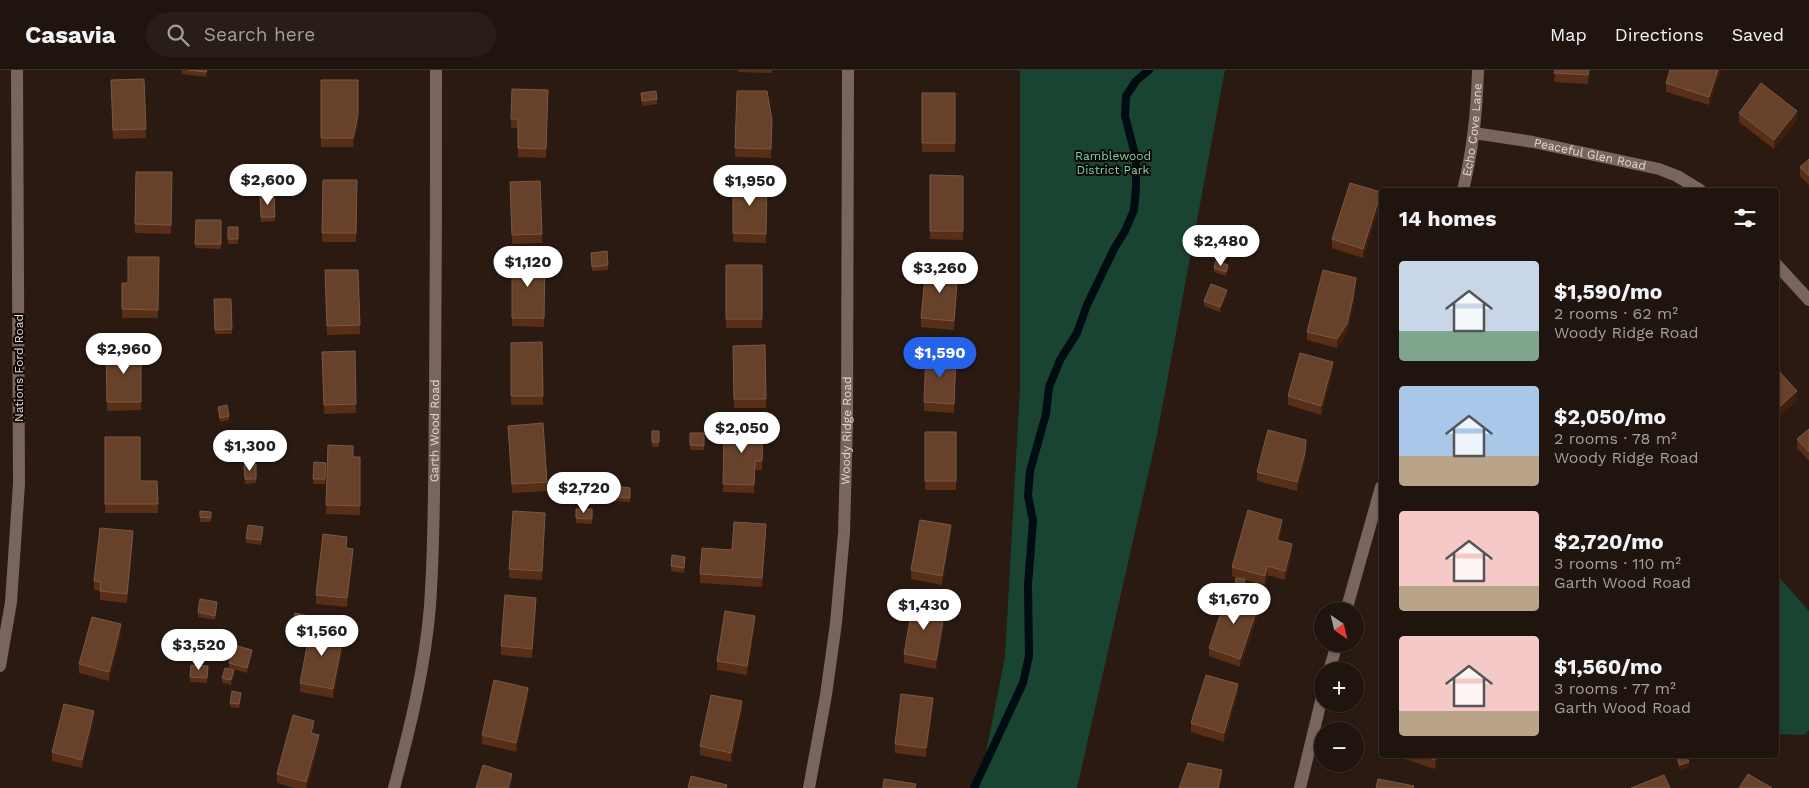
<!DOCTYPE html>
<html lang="en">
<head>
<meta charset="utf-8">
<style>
  :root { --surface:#20140e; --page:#281d17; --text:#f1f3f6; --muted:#a29e9e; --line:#3d332e; --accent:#2563eb }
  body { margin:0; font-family:"Work Sans",sans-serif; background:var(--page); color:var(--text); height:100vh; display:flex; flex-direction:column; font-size:19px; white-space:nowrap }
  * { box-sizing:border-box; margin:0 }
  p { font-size:16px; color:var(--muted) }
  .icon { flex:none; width:28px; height:28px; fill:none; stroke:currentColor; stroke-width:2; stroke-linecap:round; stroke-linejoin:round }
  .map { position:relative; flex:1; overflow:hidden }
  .drawer { position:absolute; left:1379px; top:118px; width:400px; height:570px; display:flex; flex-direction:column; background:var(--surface); border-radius:5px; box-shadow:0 1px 4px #0004,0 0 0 1px var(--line) }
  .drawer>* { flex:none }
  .needle { width:32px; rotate:145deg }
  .fabs { position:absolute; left:1314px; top:532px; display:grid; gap:10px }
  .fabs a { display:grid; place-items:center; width:50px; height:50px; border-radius:50%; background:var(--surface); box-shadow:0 1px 4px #0004,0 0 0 1px var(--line); font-size:25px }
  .price { position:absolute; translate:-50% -42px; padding:0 11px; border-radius:18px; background:#fff; color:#222; font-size:16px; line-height:32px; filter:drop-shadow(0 1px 2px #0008) }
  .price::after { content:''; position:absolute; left:50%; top:30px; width:15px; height:11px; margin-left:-8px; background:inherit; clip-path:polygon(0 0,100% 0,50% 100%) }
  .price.selected { background:var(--accent); color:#fff }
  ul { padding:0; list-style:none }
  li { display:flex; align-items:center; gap:15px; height:125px; padding:0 20px }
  li span { display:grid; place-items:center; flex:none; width:140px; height:100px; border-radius:5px; color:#555 }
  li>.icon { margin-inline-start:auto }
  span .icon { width:60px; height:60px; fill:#fffc; stroke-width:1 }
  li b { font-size:21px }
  h2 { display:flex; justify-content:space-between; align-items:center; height:60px; padding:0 20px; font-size:21px }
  header { display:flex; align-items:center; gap:30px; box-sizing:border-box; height:70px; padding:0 25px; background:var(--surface); border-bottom:1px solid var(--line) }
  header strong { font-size:24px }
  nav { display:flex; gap:28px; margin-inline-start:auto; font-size:18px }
  .search { width:350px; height:45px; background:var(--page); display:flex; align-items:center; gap:12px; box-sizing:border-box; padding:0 18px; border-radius:28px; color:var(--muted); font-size:19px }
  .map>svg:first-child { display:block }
  .green { fill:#194431 }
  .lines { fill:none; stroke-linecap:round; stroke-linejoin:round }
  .stream { stroke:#000b12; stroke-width:8 }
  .minor { stroke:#79655b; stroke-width:12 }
  .tertiary { stroke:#79655b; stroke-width:12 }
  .wall { fill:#582f16 }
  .shaded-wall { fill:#401f0c }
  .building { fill:#67412a; stroke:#7a5844 }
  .labels { text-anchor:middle; stroke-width:4; stroke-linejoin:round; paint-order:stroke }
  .street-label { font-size:12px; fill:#e2d6d0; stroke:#0e0704 }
  .park-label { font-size:12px; fill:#7dd5ab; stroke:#0e0704 }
</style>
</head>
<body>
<header>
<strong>Casavia</strong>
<div class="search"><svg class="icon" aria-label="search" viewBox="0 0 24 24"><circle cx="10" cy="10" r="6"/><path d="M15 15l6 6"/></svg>Search here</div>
<nav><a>Map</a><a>Directions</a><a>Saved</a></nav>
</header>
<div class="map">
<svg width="1809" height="718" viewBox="0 0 1809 718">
  <rect width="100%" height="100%" fill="#2a1a12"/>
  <path class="green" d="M1020,0H1225L1157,365L1077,718H979L1005,587L1020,318Z
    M1776,504L1809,541V660L1804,665L1776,664Z"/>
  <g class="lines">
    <path class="stream" d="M974,718L1023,613L1029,586L1028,515L1033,451L1028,426L1030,401L1046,344L1049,317L1060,290L1077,263L1087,235L1114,179L1125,161L1134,140L1136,117V88L1125,46L1126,26L1136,11L1149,0"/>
    <g class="minor">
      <path id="s1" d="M1474,63L1533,72L1659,99L1677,106L1700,120"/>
      <path id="s2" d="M1463,120C1473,80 1477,41 1478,0"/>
      <path d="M1776,194L1809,230"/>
      <path d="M1346,541L1381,417"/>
      <path d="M1329,601L1337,574"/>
      <path id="s3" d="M394,718C410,658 425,598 430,536C435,466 434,395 435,325C436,217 436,108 436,0"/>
      <path id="s4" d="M809,718L826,625L836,553L844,463L847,353L848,0"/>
      <path d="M1300,718L1322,627"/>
    </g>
    <path class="tertiary" d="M0,596L11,532L19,414L17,0"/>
  </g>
  <path class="wall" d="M182,0H207L206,7L182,4Z
    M738,0H772V3L738,2Z
    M1555,0H1589L1588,14L1554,12Z
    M1670,0H1721L1709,35L1666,22V13Z
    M144,9L146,68L113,69L111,10Z
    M321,10L358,54L353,77H321Z
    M512,19L548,20L546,88L518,87V58H511Z
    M641,23L657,29V34L642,36Z
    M922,23H955V82H922Z
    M1739,43L1797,50L1774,79L1739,52Z
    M772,50L771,88L735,87V78Z
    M1809,89V115L1800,106V97Z
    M172,102L171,164L135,163V154Z
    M930,105L963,106V170L930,169Z
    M323,110H357L356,172H322Z
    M733,110H767L766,173L733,172Z
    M510,112L542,164V173L512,174Z
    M260,126H274L275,151L261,152Z
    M1381,131L1363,188L1332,178V169Z
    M196,150H221V179L195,178Z
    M228,157H238V174H228Z
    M591,183L608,195V200L592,201Z
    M159,187L158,248H122V213H128Z
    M512,187L545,188L544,257L512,256Z
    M726,195H762V258H726Z
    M1214,198L1228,200L1226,206L1214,202Z
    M358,200L360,264L327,265L325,209Z
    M958,208L954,260L921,257V248Z
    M1356,217L1352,241L1347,263L1337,278L1307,270V262Z
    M1227,225L1220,242L1204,236V231Z
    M214,229H231L232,264H215Z
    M542,272L543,335H511V273Z
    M765,275L766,338H734L733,276Z
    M141,278V340L107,341L106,279Z
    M322,291L356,334V343L324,344Z
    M956,294L954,343L924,341V332Z
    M1333,301L1321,345L1288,335V326Z
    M218,337L229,346V350L220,352Z
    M508,356L547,412V421L512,423Z
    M1809,359V391L1797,378V369Z
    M652,361H659V377H652Z
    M925,362H956V420H925Z
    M690,363H704V380H690Z
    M724,364L763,365L762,400H755L754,423L723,422Z
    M105,367L140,411H157L158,443H105Z
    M328,375L353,387H360V445L326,444Z
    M1305,391L1297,421L1257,411V402Z
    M314,392L326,393L325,414H313Z
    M256,394V413L245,414L244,395Z
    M614,416L630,418V432L613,431Z
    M576,439H592V454L576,453Z
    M200,441L211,442V452H200Z
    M545,451L542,510L509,508V499Z
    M1282,459L1279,471L1292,483L1285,510L1267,505L1265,515L1245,510L1243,521L1235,520V515L1237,508L1232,506V497Z
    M263,462L261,475L246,473V468Z
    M766,463L762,517L700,513V504L732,480Z
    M951,464L942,515L911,509V500Z
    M133,470L127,533L100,530V521L94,520V511Z
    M347,475V478L353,488L347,537L316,534V525Z
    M685,492L684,503L671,501V496Z
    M217,537L215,550L198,547V542Z
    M536,537L532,588L501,585V576Z
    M1259,542L1240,597L1209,586V578Z
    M945,548L936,599L904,593V584Z
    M294,551L313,552L312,555L344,570L333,628L300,622V613L310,560L294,555Z
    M755,555L747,605L717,600V591Z
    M121,563L109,611L79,603V594Z
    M252,585L247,603L229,598V593Z
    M191,595L208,596L207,613L190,612Z
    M234,605L231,615L222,613V608Z
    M1238,623L1224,672L1191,662V653Z
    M528,627L516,682L482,674V665Z
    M241,628L239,638L230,637V633Z
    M933,637L926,687L895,683V674Z
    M742,640L731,692L700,685V676Z
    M94,650L82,698L52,691V682Z
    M314,660L313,663L319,674L307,718H294L277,713V704Z
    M1392,685H1439L1435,699Z
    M1676,685H1686L1689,697L1680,700L1676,688Z"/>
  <path class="shaded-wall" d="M1718,0H1721L1709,35V27Z
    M358,19V54L353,77V68Z
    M1797,41V50L1774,79V70Z
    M1381,122V131L1363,188V179Z
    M1228,195V200L1226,206V202Z
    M958,199V208L954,260V251Z
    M1356,208V217L1352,241L1347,263L1337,278V269Z
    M1227,220V225L1220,242V237Z
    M1333,292V301L1321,345V336Z
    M1797,321V330L1776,349V340Z
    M1306,370L1305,391L1297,421V412Z
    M545,443V451L542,510V501Z
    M1282,450V459L1277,479V470Z
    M766,454V463L762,517V508Z
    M951,455V464L942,515V506Z
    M133,461V470L127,533V524Z
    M1292,474V483L1285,510V501Z
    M353,479V488L347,537V528Z
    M1267,496V505L1265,515V506Z
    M536,528V537L532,588V579Z
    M1259,533V542L1240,597V589Z
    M945,539V548L936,599V590Z
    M755,546V555L747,605V596Z
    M121,554V563L109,611V602Z
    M344,561V570L333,628V619Z
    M252,580V585L247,603V598Z
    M234,600V605L231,615V610Z
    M1238,614V623L1224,672V663Z
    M528,618V627L516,682V673Z
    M933,628V637L926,687V678Z
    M742,631V640L731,692V683Z
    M94,641V650L82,698V690Z
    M314,651V660L311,672V663Z
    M319,665V674L307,718H306V712Z
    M1436,685H1439L1435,699V690Z
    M1689,692V697L1680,700V695Z
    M1222,700V709L1220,718H1218Z
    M512,704V713L510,718H508Z"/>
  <path class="building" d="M188,0H207L206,2Z
    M1555,0H1589L1588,5L1554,3Z
    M1670,0H1718L1709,27L1666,13Z
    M144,9L146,59L113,60L111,10Z
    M321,10H358V45L353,68H321Z
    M1761,13L1797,41L1774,70L1739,43Z
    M512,19L548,20L546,79L518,78V49H511Z
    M656,21L657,29L642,31L641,23Z
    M737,21H767L772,50L771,79L735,78Z
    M922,23H955V73H922Z
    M1809,89V106L1800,97Z
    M136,102H172L171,155L135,154Z
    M930,105L963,106V161H930Z
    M323,110H357L356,163H322Z
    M733,110H767L766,164L733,163Z
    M540,111L542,164L512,165L510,112Z
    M1350,113L1381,122L1363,179L1332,169Z
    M260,126H274L275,147H261Z
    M196,150H221V174H195Z
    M228,157H238V169H228Z
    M607,181L608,195L592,197L591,183Z
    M128,187H159L158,240L122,239V213H128Z
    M512,187L545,188L544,248H512Z
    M1216,191L1228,195L1226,202L1214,198Z
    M726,195H762V249H726Z
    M926,197L958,199L954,251L921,248Z
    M325,200H358L360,255L327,256Z
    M1323,200L1356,208L1352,232L1347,254L1337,269L1307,262Z
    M1211,214L1227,220L1220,237L1204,231Z
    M214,229H231L232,259L215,260Z
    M542,272L543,326H511V273Z
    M765,275L766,329H734L733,276Z
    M141,278V332H107L106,279Z
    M355,281L356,334L324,335L322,282Z
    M1300,283L1333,292L1321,336L1288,326Z
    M926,284L956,285L954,334L924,332Z
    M1776,298L1797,321L1776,340Z
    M227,335L229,346L220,348L218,337Z
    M543,353L547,412L512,414L508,356Z
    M733,355L763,356L762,391H755L754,415L723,414L724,364H733Z
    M1809,359V382L1797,369Z
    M1268,360L1306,370L1305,383L1297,412L1257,402Z
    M652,361H659V372H652Z
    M925,362H956V411H925Z
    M690,363H704V376L690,375Z
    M105,367H140V411H157L158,434H105Z
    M328,375L353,376V387H360V436L326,435Z
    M314,392L326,393L325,409H313Z
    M256,394V409H245L244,395Z
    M614,416L630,418V428L613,427Z
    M576,439H592V449L576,448Z
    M1248,440L1282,450L1277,470L1292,474L1285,501L1267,496L1265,506L1232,497Z
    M200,441L211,442V448L200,447Z
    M513,441L545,443L542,501L509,499Z
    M920,450L951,455L942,506L911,500Z
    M734,452L766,454L762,508L700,504L702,478L732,480Z
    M248,455L263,457L261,470L246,468Z
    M100,458L133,461L127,524L100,521L101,512L94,511Z
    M323,464L347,467L346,478L353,479L347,528L316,525Z
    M672,485L685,487L684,498L671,496Z
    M1236,508L1245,509L1243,517L1235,515Z
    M1228,522L1259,533L1240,589L1209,578Z
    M505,525L536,528L532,579L501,576Z
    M200,529L217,532L215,546L198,542Z
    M913,533L945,539L936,590L904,584Z
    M725,541L755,546L747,596L717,591Z
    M295,543L313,547L311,555L294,551Z
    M92,547L121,554L109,602L79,594Z
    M311,555L344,561L333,619L300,613Z
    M234,575L252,580L247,598L229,593Z
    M191,595L208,596L207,608L190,607Z
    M225,598L234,600L231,610L222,608Z
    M1206,605L1238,614L1224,663L1191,653Z
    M494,610L528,618L516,673L482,665Z
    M232,621L241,623L239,634L230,633Z
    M901,624L933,628L926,678L895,674Z
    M711,625L742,631L731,683L700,676Z
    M64,634L94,641L82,690L52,682Z
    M293,645L314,651L311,663L319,665L306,712L277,704Z
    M1420,685H1436L1435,690Z
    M1677,685H1686L1689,692L1680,695Z
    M1188,693L1222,700L1218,718H1179Z
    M483,695L512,704L508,718H476Z
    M1748,704L1772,718H1739Z
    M1664,705L1670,718H1631Z
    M691,706L727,715L726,718H688Z
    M884,709L916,714L915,718H883Z
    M1378,709L1414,716L1413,718H1376Z"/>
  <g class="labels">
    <g class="street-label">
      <text dy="4" stroke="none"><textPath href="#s2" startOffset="61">Echo Cove Lane</textPath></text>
      <text dy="4" stroke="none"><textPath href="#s1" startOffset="118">Peaceful Glen Road</textPath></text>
      <text transform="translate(19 298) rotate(-90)" y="4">Nations Ford Road</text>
      <text dy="4" stroke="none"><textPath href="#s4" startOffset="360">Woody Ridge Road</textPath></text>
      <text dy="4" stroke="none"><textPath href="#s3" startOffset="361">Garth Wood Road</textPath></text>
    </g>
    <g class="park-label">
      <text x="1113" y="90">Ramblewood<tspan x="1113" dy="14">District Park</tspan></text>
    </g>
  </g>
</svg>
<div class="fabs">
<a><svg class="needle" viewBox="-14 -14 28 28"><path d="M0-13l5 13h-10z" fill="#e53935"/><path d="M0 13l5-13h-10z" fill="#a29e9e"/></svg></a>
<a>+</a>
<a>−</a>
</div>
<b class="price" style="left:268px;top:136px">$2,600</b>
<b class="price" style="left:750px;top:137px">$1,950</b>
<b class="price" style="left:1221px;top:197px">$2,480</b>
<b class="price" style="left:528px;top:218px">$1,120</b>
<b class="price" style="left:940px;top:224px">$3,260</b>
<b class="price" style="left:124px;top:305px">$2,960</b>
<b class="price selected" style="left:940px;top:309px">$1,590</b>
<b class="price" style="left:742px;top:384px">$2,050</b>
<b class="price" style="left:250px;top:402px">$1,300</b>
<b class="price" style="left:584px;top:444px">$2,720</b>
<b class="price" style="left:1234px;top:555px">$1,670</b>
<b class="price" style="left:924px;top:561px">$1,430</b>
<b class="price" style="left:322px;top:587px">$1,560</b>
<b class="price" style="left:199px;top:601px">$3,520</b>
<section class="drawer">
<h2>14 homes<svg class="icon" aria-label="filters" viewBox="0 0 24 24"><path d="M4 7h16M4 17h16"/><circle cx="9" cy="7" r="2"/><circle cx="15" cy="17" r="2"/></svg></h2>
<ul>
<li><span style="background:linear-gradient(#c9d6e8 70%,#7fa58c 0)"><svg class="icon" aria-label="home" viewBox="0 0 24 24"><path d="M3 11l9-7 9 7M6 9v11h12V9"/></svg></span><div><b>$1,590/mo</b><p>2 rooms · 62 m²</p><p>Woody Ridge Road</p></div></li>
<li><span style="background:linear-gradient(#a9c7e8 70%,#b9a48a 0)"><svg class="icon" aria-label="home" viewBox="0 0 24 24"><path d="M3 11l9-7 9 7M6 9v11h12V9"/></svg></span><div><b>$2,050/mo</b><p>2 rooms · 78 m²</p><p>Woody Ridge Road</p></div></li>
<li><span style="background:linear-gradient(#f6c9c9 75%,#b9a48a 0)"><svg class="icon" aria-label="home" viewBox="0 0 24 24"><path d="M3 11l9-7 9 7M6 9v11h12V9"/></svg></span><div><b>$2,720/mo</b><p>3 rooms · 110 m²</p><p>Garth Wood Road</p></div></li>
<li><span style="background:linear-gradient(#f6c9c9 75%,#b9a48a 0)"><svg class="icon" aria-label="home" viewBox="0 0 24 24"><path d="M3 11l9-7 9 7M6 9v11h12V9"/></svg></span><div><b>$1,560/mo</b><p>3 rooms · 77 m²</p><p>Garth Wood Road</p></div></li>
</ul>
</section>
</div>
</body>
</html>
